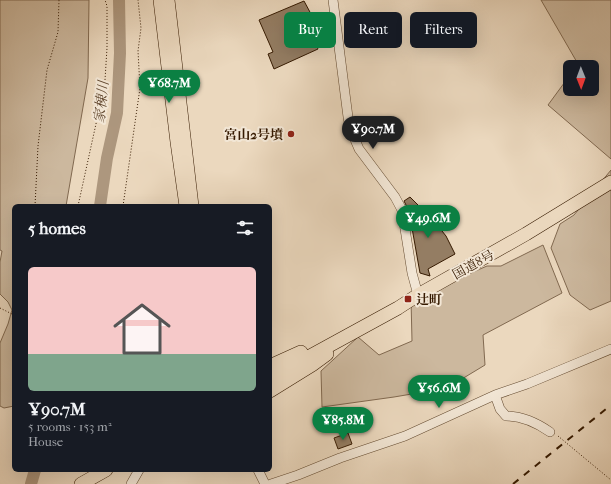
<!DOCTYPE html>
<html lang="en">
<head>
<meta charset="utf-8">
<style>
  :root { --surface:#171b24; --page:#20242c; --text:#f1f3f6; --muted:#9ea1a6; --line:#363941; --accent:#0b8043 }
  body { margin:0; font-family:"IM FELL French Canon","Noto Serif JP",serif; background:var(--page); color:var(--text); height:100vh; display:flex; flex-direction:column; font-size:15px; white-space:nowrap }
  * { box-sizing:border-box; margin:0 }
  p { font-size:13px; color:var(--muted) }
  .icon { flex:none; width:22px; height:22px; fill:none; stroke:currentColor; stroke-width:2; stroke-linecap:round; stroke-linejoin:round }
  .map { position:relative; flex:1; overflow:hidden }
  .panel { position:absolute; left:12px; top:204px; width:260px; height:268px; display:flex; flex-direction:column; background:var(--surface); border-radius:6px; box-shadow:0 4px 16px #0002 }
  .panel>* { flex:none }
  .guide { position:absolute; left:284px; top:12px; width:267px; height:36px; display:flex; gap:8px }
  .needle { width:26px; rotate:179deg }
  .tools { position:absolute; left:563px; top:60px; display:grid; gap:8px }
  .tools a { display:grid; place-items:center; width:36px; height:36px; border-radius:6px; background:var(--surface); box-shadow:0 4px 16px #0002; font-size:20px }
  .price { position:absolute; translate:-50% -34px; padding:0 9px; border-radius:14px; background:var(--accent); color:#fff; font-size:13px; line-height:26px; filter:drop-shadow(0 1px 2px #0008) }
  .price::after { content:''; position:absolute; left:50%; top:24px; width:12px; height:9px; margin-left:-6px; background:inherit; clip-path:polygon(0 0,100% 0,50% 100%) }
  .price.on { background:#222; color:#fff }
  ul { padding:0; list-style:none }
  li { display:grid; align-content:center; gap:8px; height:212px; padding:0 16px }
  li+li { border-top:1px solid var(--line) }
  li span { display:grid; place-items:center; height:124px; border-radius:6px; color:#555 }
  li>.icon { margin-inline-start:auto }
  span .icon { width:72px; height:72px; fill:#fffc; stroke-width:1 }
  li b { font-size:17px }
  h2 { display:flex; justify-content:space-between; align-items:center; height:48px; padding:0 16px; font-size:17px }
  .pill { padding:0 14px; border-radius:6px; background:var(--surface); box-shadow:0 4px 16px #0002; font-size:14px; line-height:36px }
  .pill.on { background:var(--accent); color:#fff }
  .map>svg:first-child { display:block }
  .green { fill:#ccb89e; stroke:#816950 }
  .lines { fill:none; stroke-linecap:round; stroke-linejoin:round }
  .river { stroke:#ad977e; stroke-width:12 }
  .building { fill:#947d63; stroke:#361a01 }
  .minor-casing { stroke:#634a30; stroke-width:10 }
  .major-casing { stroke:#361a01; stroke-width:12 }
  .highway-casing { stroke:#361a01; stroke-width:14 }
  .path { stroke:#361a01; stroke-width:1; stroke-dasharray:1 2; stroke-linecap:butt }
  .minor { stroke:#f2e6d5; stroke-width:9 }
  .major { stroke:#ebd8be; stroke-width:11 }
  .highway { stroke:#ebd8be; stroke-width:13 }
  .rail { stroke:#361a01; stroke-width:2; stroke-dasharray:7 7; stroke-linecap:butt }
  .poi-dot { fill:#8f2418; stroke:#f2e6d5; stroke-width:1.5 }
  .labels { text-anchor:middle; stroke-width:4; stroke-linejoin:round; paint-order:stroke }
  .poi-label { font-size:13px; font-weight:bold; fill:#361a01; stroke:#f2e6d5; text-anchor:end }
  .street-label { font-size:13px; fill:#361a01; stroke:#f2e6d5 }
  .water-label { font-size:14px; font-style:italic; fill:#60462d; stroke:#f2e6d5 }
</style>
</head>
<body>
<div class="map">
<svg width="611" height="484" viewBox="0 0 611 484">
  <rect width="100%" height="100%" fill="#ebd8be"/>
  <filter id="stains"><feTurbulence type="fractalNoise" baseFrequency=".005" numOctaves="4"/><feColorMatrix values="0 0 0 0 .2 0 0 0 0 .09 0 0 0 0 .02 0 0 0 .5 -.17"/></filter>
  <radialGradient id="worn" r=".72"><stop offset=".6" stop-color="#630" stop-opacity="0"/><stop offset="1" stop-color="#630" stop-opacity=".3"/></radialGradient>
  <path class="green" d="M0,0H89L88,78L66,206H14V406L4,408L0,406V343L8,324L12,310L8,302L0,294V262L2,251L0,250Z
    M541,0H611V159L548,105L570,75V89H592V67H576L578,64Z
    M611,170V301L590,310L570,295L551,248L560,224L574,215Z
    M543,245L562,293L483,335L485,365L447,388L394,397L322,407L321,371L358,337L379,355L412,341L411,299L487,266H501Z"/>
  <g class="lines">
    <path class="river" d="M100,206L107,158L117,113L120,53L119,0
      M31,484L35,470"/>
  </g>
  <path class="building" d="M304,1L311,14L307,16L314,31L311,33L318,49L274,69L268,54L273,52L259,20Z
    M410,197L434,221L446,236L455,254L428,269L430,276L420,273L409,211L404,201Z
    M348,433L352,444L338,449L334,438Z"/>
  <g class="lines">
    <g class="minor-casing">
      <path id="minor" d="M333,0L348,117L350,128L359,149L395,197L402,210L412,273L418,295
        M495,395L500,409L506,416C522,416 537,423 550,432
        M258,470L265,484
        M131,484L139,470
        M271,484L298,475L340,458L405,436L495,395L527,384L611,349"/>
    </g>
    <g class="major-casing">
      <path id="major" d="M159,0L176,142L185,206
        M169,0L193,206"/>
    </g>
    <g class="highway-casing">
      <path id="highway" d="M270,366L301,352
        M270,378L398,308L418,295L526,234L611,182
        M270,391L312,365L327,354
        M81,484L106,470"/>
    </g>
    <path class="path" d="M35,206L38,146L47,70L58,32L59,0
      M78,206L101,101L105,80L107,48V6L105,0
      M123,206L140,88L138,51L141,28L138,0
      M0,308L14,315
      M558,436L611,480"/>
    <use href="#minor" class="minor"/>
    <use href="#major" class="major"/>
    <use href="#highway" class="highway"/>
    <path class="rail" d="M513,484L611,405"/>
  </g>
  <g class="poi-dot">
    <circle cx="291" cy="134" r="4"/>
    <rect x="404" y="295" width="8" height="8" rx="2"/>
  </g>
  <g class="labels">
    <g class="poi-label">
      <text x="283" y="139">宮山2号墳</text>
      <text x="416" y="304" text-anchor="start">辻町</text>
    </g>
    <g class="street-label">
      <text transform="translate(473 264) rotate(-29)" y="5">国道8号</text>
    </g>
    <g class="water-label">
      <text transform="translate(101 102) rotate(-84)" y="5">家棟川</text>
    </g>
  </g>
  <rect width="100%" height="100%" filter="url(#stains)"/>
  <rect width="100%" height="100%" fill="url(#worn)"/>
</svg>
<div class="tools">
<a><svg class="needle" viewBox="-14 -14 28 28"><path d="M0-13l5 13h-10z" fill="#e53935"/><path d="M0 13l5-13h-10z" fill="#9ea1a6"/></svg></a>
</div>
<b class="price" style="left:169px;top:104px">¥68.7M</b>
<b class="price on" style="left:373px;top:150px">¥90.7M</b>
<b class="price" style="left:428px;top:239px">¥49.6M</b>
<b class="price" style="left:439px;top:409px">¥56.6M</b>
<b class="price" style="left:343px;top:441px">¥85.8M</b>
<div class="guide">
<a class="pill on">Buy</a>
<a class="pill">Rent</a>
<a class="pill">Filters</a>
</div>
<section class="panel">
<h2>5 homes<svg class="icon" aria-label="filters" viewBox="0 0 24 24"><path d="M4 7h16M4 17h16"/><circle cx="9" cy="7" r="2"/><circle cx="15" cy="17" r="2"/></svg></h2>
<ul>
<li><span style="background:linear-gradient(#f6c9c9 70%,#7fa58c 0)"><svg class="icon" aria-label="home" viewBox="0 0 24 24"><path d="M3 11l9-7 9 7M6 9v11h12V9"/></svg></span><div><b>¥90.7M</b><p>5 rooms · 153 m²</p><p>House</p></div></li>
</ul>
</section>
</div>
</body>
</html>
